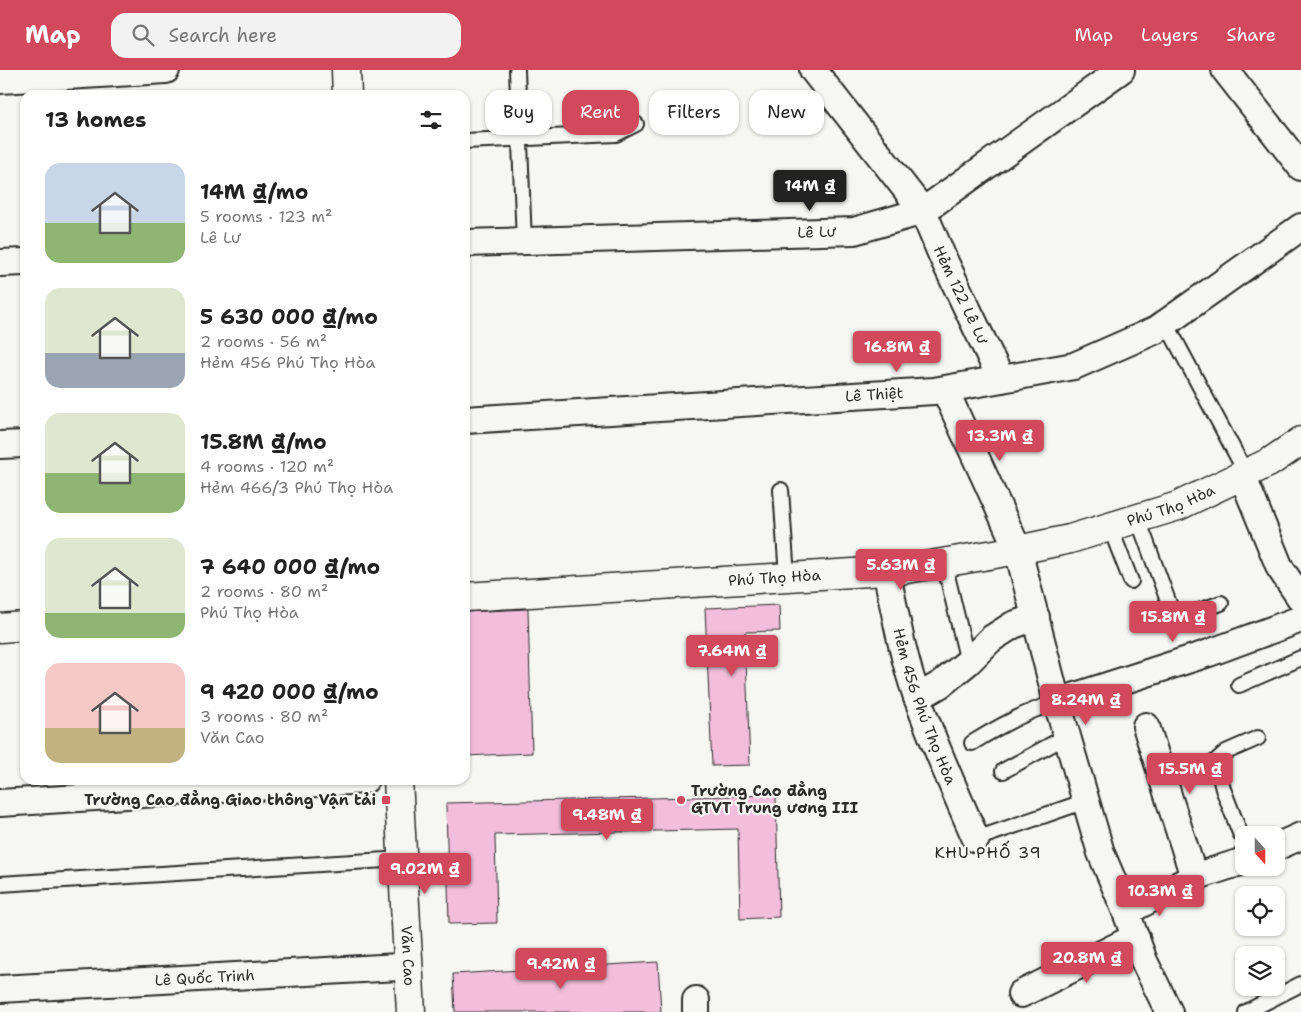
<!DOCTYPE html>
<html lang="en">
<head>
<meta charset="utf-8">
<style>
  :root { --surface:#fff; --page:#f2f2f2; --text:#222; --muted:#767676; --accent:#d1495b }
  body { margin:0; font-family:"Shantell Sans",sans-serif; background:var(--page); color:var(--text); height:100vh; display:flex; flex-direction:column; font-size:19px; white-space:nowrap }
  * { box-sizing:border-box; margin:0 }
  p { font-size:16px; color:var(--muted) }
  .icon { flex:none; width:28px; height:28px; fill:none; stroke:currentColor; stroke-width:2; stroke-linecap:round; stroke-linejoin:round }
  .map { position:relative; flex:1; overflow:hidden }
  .details { position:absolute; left:20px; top:20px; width:450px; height:695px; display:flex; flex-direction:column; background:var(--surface); border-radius:15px; box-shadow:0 1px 4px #0004 }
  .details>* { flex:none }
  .guide { position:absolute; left:485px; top:20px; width:475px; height:45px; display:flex; gap:10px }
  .needle { width:32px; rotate:159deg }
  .fabs { position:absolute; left:1235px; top:756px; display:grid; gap:10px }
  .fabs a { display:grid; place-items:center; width:50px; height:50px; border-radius:10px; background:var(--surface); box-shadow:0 1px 4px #0004; font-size:25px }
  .price { position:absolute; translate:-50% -42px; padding:0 11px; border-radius:5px; background:var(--accent); color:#fff; font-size:16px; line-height:32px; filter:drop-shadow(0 1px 2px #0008) }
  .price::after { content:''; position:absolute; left:50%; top:30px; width:15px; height:11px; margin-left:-8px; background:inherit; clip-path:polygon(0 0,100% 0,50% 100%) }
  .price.selected { background:#222; color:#fff }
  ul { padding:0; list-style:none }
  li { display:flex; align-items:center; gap:15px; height:125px; padding:0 25px }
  li span { display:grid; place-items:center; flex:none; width:140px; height:100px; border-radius:15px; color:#555 }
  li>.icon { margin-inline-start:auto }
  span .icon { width:60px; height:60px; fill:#fffc; stroke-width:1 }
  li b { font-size:21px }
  h2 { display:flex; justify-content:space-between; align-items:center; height:60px; padding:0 25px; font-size:21px }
  .pill { padding:0 18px; border-radius:15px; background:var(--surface); box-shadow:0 1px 4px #0004; font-size:18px; line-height:45px }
  .pill.selected { background:var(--accent); color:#fff }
  header { display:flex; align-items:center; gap:30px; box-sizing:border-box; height:70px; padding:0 25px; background:var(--accent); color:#fff }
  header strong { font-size:24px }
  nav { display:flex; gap:28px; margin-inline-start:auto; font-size:18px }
  .search { width:350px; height:45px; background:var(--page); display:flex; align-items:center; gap:12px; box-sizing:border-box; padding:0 18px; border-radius:15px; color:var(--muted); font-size:19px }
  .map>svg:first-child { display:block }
  .building { fill:#f2bedb; stroke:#2b2b2b }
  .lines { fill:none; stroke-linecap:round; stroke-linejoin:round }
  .lane-casing { stroke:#2b2b2b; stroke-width:18 }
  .street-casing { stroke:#2b2b2b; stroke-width:30 }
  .secondary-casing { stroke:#2b2b2b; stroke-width:31 }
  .lane { stroke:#f6f6f2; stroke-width:14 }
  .street { stroke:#f6f6f2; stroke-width:26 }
  .secondary { stroke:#f6f6f2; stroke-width:28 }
  .poi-dot { fill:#d1495b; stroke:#f6f6f2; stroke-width:2 }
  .labels { text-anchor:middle; stroke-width:4.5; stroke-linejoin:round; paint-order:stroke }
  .street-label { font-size:15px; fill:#2b2b2b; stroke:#f6f6f2 }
  .poi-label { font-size:15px; font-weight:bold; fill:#2b2b2b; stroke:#f6f6f2; text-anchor:start }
  .neighbourhood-label { font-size:16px; letter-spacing:1px; fill:#2b2b2b; stroke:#f6f6f2 }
</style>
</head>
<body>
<header>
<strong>Map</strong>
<div class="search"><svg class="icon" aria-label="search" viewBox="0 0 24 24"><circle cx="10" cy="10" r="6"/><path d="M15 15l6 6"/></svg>Search here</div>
<nav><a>Map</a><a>Layers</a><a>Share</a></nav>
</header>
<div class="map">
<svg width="1301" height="942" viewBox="0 0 1301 942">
  <rect width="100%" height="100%" fill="#f6f6f2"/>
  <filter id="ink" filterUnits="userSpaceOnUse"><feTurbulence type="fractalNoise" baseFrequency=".02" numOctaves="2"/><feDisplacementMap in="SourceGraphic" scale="10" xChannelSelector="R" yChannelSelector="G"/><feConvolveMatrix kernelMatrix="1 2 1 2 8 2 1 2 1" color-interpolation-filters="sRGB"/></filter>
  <g filter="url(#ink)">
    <path class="building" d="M779,535L780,561L745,562L750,695L712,696L705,538Z
      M528,539L532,683L465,686V542Z
      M776,725L779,847L740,849L738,759L495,765L497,853L449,854L446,733Z
      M658,892L661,942H455L453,904Z"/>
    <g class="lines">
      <g class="lane-casing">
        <path id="lane" d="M517,0L524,172
          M465,71L616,64L636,54
          M1166,253L1246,403
          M781,420L787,507
          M1138,449L1175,550L1221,533
          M1110,457L1131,511
          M944,493L968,592
          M1239,615L1301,588
          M972,673C999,656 1027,641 1057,632
          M1003,701L1067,666
          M976,769L1086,731
          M1244,769L1240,763L1223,719L1216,691L1226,682L1258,668
          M0,814L402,789
          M1246,942L1301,914"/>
      </g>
      <g class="street-casing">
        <g id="street">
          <path id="s1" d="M813,0L923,141L943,188L1001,309"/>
          <path d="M1225,0L1301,97"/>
          <path d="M0,10L166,0"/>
          <path id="s2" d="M465,173L854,161L923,141L1121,0"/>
          <path d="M0,193L25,192"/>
          <path d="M945,320L1018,480L1057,632L1101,783L1126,842"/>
          <path id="s3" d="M465,350L934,321L1074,296L1156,260L1301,157"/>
          <path d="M0,375L25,374"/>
          <path d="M1242,405L1280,498L1301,529"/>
          <path id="s4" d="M886,500C895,541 902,584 916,624C933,673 955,721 976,769"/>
          <path d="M917,628L941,614L968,592L991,569L1013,555L1036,547"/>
          <path d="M1057,632L1209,583L1301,549"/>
          <path d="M1146,656L1194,807"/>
          <path d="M0,733L365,710"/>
          <path d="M1276,777L1301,766"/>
          <path id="s5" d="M0,919L399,897L408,899"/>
          <path d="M1021,924L1136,867"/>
          <path d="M696,930V942"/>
          <path d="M1169,942L1144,891L1126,842L1194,807L1244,791"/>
        </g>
      </g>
      <g class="secondary-casing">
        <g id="secondary">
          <path d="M346,0L347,25"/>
          <path id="s6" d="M465,527L901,500L1018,480L1070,469L1178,436L1270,392L1301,371"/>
          <path d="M0,558L25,556"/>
          <path id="s7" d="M398,710L411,942"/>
        </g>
      </g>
      <use href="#lane" class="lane"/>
      <use href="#street" class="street"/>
      <use href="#secondary" class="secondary"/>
    </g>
  </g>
  <g class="poi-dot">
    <rect x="381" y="725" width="10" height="10" rx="2.5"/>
    <circle cx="681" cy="730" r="5"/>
  </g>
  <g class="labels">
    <g class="street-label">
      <text dy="5" stroke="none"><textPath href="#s2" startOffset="352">Lê Lư</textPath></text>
      <text dy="5" stroke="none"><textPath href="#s1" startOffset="271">Hẻm 122 Lê Lư</textPath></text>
      <text dy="5" stroke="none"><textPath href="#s3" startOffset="410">Lê Thiệt</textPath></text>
      <text dy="5" stroke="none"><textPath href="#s6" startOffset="715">Phú Thọ Hòa</textPath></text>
      <text dy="5" stroke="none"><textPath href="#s6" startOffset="310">Phú Thọ Hòa</textPath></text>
      <text dy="5" stroke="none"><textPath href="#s4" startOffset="142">Hẻm 456 Phú Thọ Hòa</textPath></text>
      <text dy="5" stroke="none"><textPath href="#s7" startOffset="176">Văn Cao</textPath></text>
      <text dy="5" stroke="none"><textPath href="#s5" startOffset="205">Lê Quốc Trinh</textPath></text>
    </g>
    <g class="poi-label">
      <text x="691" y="726">Trường Cao đẳng<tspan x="691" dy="17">GTVT Trung ương III</tspan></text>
      <text x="376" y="735" text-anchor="end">Trường Cao đẳng Giao thông Vận tải</text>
    </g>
    <g class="neighbourhood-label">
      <text x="988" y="788">KHU PHỐ 39</text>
    </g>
  </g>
</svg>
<div class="fabs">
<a><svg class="needle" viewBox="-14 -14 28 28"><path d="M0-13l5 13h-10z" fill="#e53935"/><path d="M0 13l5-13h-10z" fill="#767676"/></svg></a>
<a><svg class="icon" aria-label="locate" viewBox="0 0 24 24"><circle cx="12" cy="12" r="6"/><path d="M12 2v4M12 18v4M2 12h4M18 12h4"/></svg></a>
<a><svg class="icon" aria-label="layers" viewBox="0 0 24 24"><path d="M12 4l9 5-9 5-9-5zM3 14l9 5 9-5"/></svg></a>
</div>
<b class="price selected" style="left:810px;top:142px">14M ₫</b>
<b class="price" style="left:897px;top:303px">16.8M ₫</b>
<b class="price" style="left:1000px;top:392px">13.3M ₫</b>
<b class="price" style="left:901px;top:521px">5.63M ₫</b>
<b class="price" style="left:1173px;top:573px">15.8M ₫</b>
<b class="price" style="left:732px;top:607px">7.64M ₫</b>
<b class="price" style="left:1086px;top:656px">8.24M ₫</b>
<b class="price" style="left:1190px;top:725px">15.5M ₫</b>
<b class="price" style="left:607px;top:771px">9.48M ₫</b>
<b class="price" style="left:425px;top:825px">9.02M ₫</b>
<b class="price" style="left:1160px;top:847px">10.3M ₫</b>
<b class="price" style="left:1087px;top:914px">20.8M ₫</b>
<b class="price" style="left:561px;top:920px">9.42M ₫</b>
<div class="guide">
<a class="pill">Buy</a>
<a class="pill selected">Rent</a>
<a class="pill">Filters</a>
<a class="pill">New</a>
</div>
<section class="details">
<h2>13 homes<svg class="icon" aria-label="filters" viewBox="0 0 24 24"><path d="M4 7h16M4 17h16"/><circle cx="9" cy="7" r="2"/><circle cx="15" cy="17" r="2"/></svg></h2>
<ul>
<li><span style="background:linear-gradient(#c9d6e8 60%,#8fb573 0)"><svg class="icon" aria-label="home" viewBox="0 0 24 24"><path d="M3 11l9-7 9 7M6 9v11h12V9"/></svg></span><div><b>14M ₫/mo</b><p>5 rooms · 123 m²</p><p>Lê Lư</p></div></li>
<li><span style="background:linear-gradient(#dfe7d0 65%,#9aa5b1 0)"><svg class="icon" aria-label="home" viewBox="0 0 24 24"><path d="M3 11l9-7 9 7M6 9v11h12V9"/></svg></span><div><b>5 630 000 ₫/mo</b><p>2 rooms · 56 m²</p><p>Hẻm 456 Phú Thọ Hòa</p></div></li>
<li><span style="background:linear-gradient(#dfe7d0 60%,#8fb573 0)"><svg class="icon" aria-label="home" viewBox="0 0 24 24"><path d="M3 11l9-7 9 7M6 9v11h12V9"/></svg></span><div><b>15.8M ₫/mo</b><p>4 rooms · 120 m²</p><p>Hẻm 466/3 Phú Thọ Hòa</p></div></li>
<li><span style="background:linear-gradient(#dfe7d0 75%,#8fb573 0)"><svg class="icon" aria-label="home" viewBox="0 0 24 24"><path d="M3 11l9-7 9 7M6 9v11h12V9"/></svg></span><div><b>7 640 000 ₫/mo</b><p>2 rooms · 80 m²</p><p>Phú Thọ Hòa</p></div></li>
<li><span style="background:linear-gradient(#f6c9c9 65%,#c2b280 0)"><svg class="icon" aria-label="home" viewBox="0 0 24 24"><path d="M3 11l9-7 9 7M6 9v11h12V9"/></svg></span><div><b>9 420 000 ₫/mo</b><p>3 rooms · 80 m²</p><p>Văn Cao</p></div></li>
</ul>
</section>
</div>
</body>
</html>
